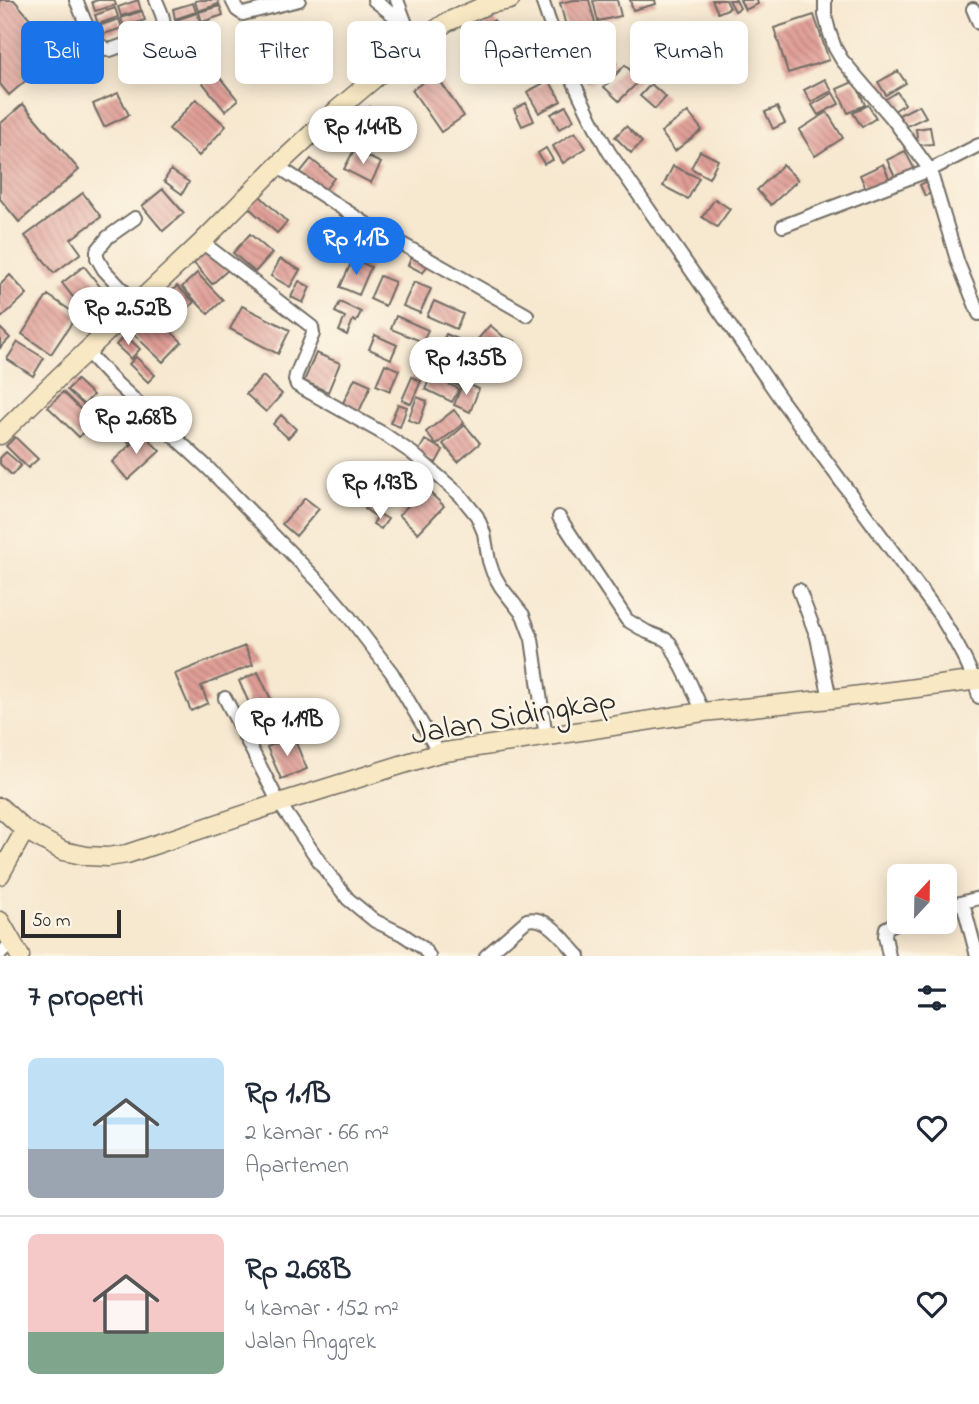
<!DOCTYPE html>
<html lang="id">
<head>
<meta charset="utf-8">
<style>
  :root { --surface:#fff; --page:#f6f6f7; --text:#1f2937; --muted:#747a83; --line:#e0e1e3; --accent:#1a73e8 }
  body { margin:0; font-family:"Indie Flower",sans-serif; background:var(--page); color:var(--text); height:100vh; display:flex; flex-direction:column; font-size:26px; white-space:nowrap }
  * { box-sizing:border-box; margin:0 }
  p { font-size:23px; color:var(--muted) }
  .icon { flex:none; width:38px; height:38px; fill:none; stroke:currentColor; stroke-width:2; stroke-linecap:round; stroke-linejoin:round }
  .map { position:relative; height:956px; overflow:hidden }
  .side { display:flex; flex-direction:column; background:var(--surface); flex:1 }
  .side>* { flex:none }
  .top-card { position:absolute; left:21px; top:21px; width:938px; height:63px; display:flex; gap:14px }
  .needle { width:46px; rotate:22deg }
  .tools { position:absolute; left:887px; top:864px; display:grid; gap:14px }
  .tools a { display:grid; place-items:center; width:70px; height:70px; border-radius:10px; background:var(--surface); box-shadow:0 4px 18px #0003; font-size:35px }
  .scale { position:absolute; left:21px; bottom:18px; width:100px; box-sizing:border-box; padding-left:7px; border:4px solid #2b2b2b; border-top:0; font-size:19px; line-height:24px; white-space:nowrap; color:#2b2b2b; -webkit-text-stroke:5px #fcf5e5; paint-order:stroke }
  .price { position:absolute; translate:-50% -60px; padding:0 16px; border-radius:24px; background:#fff; color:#222; font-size:23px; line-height:46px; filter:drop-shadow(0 2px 4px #0008) }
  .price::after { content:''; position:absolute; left:50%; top:42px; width:21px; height:16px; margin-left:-10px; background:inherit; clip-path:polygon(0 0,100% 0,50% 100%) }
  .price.selected { background:var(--accent); color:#fff }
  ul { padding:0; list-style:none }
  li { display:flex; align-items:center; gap:21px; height:175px; padding:0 28px }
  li+li { border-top:2px solid var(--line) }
  li span { display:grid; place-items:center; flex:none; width:196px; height:140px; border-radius:10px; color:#555 }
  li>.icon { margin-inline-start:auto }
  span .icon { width:84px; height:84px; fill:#fffc; stroke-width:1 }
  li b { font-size:30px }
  h2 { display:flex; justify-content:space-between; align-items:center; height:84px; padding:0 28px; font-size:30px }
  .pill { padding:0 24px; border-radius:10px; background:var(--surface); box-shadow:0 4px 18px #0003; font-size:24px; line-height:63px }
  .pill.selected { background:var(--accent); color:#fff }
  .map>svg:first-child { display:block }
  .building { fill:url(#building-back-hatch) }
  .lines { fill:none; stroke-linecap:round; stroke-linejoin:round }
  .street-casing { stroke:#726d65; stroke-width:16 }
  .secondary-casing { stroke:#726d65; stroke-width:21 }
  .street { stroke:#fff; stroke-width:12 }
  .secondary { stroke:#f8e8c3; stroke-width:18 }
  .labels { text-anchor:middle; stroke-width:5; stroke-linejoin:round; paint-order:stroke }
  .street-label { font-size:32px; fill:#2b2b2b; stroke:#fcf5e5 }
</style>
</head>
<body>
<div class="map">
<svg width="979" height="956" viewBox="0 0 979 956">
  <defs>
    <pattern id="building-back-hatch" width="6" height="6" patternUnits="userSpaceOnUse" patternTransform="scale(1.75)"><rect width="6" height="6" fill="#e09e97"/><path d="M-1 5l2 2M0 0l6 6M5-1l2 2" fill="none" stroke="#b6817b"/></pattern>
  </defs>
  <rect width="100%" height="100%" fill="#fcf5e5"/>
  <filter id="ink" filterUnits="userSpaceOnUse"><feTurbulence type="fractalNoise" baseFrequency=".0143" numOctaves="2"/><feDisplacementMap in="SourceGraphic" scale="14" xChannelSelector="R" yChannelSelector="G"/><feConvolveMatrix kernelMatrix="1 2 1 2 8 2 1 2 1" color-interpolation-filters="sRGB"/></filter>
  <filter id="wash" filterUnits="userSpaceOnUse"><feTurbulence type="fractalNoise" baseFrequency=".00686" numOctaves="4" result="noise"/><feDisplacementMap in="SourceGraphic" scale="28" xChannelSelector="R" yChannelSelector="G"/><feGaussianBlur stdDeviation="1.57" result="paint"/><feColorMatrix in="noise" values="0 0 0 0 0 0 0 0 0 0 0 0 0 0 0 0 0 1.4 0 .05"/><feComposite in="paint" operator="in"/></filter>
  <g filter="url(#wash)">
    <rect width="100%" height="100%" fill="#f7e8d0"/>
    <g id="blocks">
      <path class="building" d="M0,0H14L59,52L9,95L0,84Z
        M98,0H114L116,5L95,11L92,2Z
        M138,0L141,10L121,16L118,7Z
        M200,0H218L219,4L198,11L195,1Z
        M574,0H589L596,27L568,34L560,3Z
        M598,0H617L621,16L598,21L593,1Z
        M630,0H655L656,4L633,10Z
        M712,0H726L730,8L718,13Z
        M729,0H736L740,8L735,11Z
        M740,0H757L758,4L745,10Z
        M193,3L196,12L175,19L173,9Z
        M220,6L223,15L202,22L199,12Z
        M115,8L118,17L98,24L95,15Z
        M142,11L145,20L124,27L121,18Z
        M197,13L200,23L179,29L176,20Z
        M814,15L829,60L788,73L774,28Z
        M119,19L122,28L101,35L98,26Z
        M494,20L520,65L503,75L477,29Z
        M604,48L616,63L590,84L577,69Z
        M625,65L640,80L619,101L604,87Z
        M212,68L238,100L225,111L199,78Z
        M898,71L906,83L886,95L878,82Z
        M435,74L464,116L441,132L412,90Z
        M825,79L832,91L811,102L804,90Z
        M549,80L561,101L539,113L527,92Z
        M855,81L865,105L848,113L837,89Z
        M651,84L666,97L655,109L640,96Z
        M897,92L905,104L889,114L881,102Z
        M118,93L129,115L104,127L93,104Z
        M833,93L839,104L818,115L812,105Z
        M196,99L226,126L199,156L169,129Z
        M526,103L534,121L522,126L514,109Z
        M23,104L79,170L19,222L0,199V124Z
        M868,105L876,118L862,127L853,113Z
        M919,105L926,117L905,127L899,115Z
        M566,106L574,120L559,129L551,114Z
        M370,107L394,130L379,145L355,122Z
        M777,107L785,123L773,129L765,112Z
        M688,112L702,130L675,151L661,132Z
        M827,112L843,138L815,156L799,130Z
        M626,126L642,142L631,153L615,137Z
        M930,127L933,144L918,145L916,129Z
        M575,132L586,148L563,163L553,146Z
        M546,148L553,160L544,164L538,153Z
        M354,150L381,163L371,183L344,169Z
        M700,151L718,160L709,178L691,168Z
        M905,151L915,170L896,179L887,160Z
        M311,159L334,178L322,194L298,175Z
        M883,164L890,180L867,191L860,175Z
        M783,165L798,180L771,205L757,190Z
        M673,166L699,178L688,199L663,186Z
        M171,170L189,182L182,194L164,181Z
        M929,180L934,191L925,196L920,185Z
        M163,189L184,213L163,231L142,206Z
        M83,193L101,217L71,239L81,253L54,273L25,236Z
        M259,195L287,222L277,233L248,207Z
        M715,199L730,209L717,227L702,217Z
        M250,234L272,253L255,272L233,253Z
        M209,248L228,270L212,284L193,262Z
        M412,256L428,264L423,273L408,265Z
        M280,259L300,270L290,287L271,276Z
        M353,259L371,267L359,295L340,287Z
        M84,266L105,293L83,310L62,283Z
        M197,273L223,300L208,314L182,287Z
        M10,275L27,294L0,319V285Z
        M380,276L395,282L385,306L370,299Z
        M299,281L310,287L303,303L291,297Z
        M414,282L431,289L420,313L403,306Z
        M177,286L194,302L181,316L164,299Z
        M48,295L77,315L51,354L22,334Z
        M434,301L463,314L456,329L427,316Z
        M340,302L361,312L356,322L353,320L347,335L339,331L345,317L335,312Z
        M242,306L290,330L278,354L230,329Z
        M146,308L182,342L163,362L127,328Z
        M396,316L428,330L423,342L391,329Z
        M490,325L504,337L491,351L478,339Z
        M0,328L10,338L0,348Z
        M446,334L477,347L467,370L436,357Z
        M125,335L140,349L131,359L116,345Z
        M375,335L397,345L391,359L369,349Z
        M506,338L515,341L506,361L497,358Z
        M18,342L44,358L33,376L7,359Z
        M316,353L340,363L328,392L304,381Z
        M136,357L155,375L148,382L129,364Z
        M439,360L465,371L459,386L433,375Z
        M385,364L399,370L390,391L376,385Z
        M263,376L282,394L266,412L246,394Z
        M431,376L459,389L452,402L425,389Z
        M412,377L421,381L411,404L402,400Z
        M355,378L371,385L359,412L342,405Z
        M77,380L93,395L84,405L67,390Z
        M463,382L479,389L470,412L454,405Z
        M63,392L94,423L79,437L48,407Z
        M417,397L427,401L419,424L408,420Z
        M398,404L407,407L400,427L390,423Z
        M454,410L464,423L436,445L426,432Z
        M124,412L142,432L129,443L111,424Z
        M281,415L296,429L288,438L273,424Z
        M465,425L480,443L458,462L443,444Z
        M143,433L160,451L128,480L112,462Z
        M15,437L38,459L28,468L6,446Z
        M425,440L443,450L436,463L417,454Z
        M6,452L21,465L12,475L0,464V458Z
        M408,465L423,475L414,489L399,478Z
        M385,470L399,483L392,491L378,478Z
        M425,488L444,506L418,533L399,515Z
        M379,491L389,498L375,516L365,509Z
        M305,498L319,509L296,536L282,524Z
        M379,514L388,519L381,529L373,524Z
        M245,646L253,665L201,686L208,703L191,711L175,674Z
        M258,672L279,716L259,725L239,681Z
        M293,736L307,769L281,779L267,747Z"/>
    </g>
  </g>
  <g filter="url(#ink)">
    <use href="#blocks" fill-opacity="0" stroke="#726d65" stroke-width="2"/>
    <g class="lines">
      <g class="street-casing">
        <path id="street" d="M76,0C84,17 91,46 110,50L160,32C168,22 160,11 156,0
          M232,0L237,10L243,14L299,0
          M374,0L407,26
          M397,0L414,45
          M542,0C559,52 582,104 609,152L782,401L941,617C956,643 972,668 979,697
          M825,0V15L829,31L835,48L842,60L892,118L930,170L958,263L979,314
          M973,9L979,23
          M277,166L365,223L527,315
          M135,218L108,237L97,251V258L104,270L136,304
          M783,226L930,170L979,145
          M202,242L312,327L313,334L296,375L295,380L297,385L384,434L412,453L460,495L477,516L484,533L489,561L493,573L501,587L523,615L532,639L546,737
          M86,351L115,382L207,467L323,586L347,614L392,673L439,753
          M559,517L627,620L647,632L665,639L670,643L690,683L703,712
          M799,590L817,637L830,699
          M225,698L279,803L324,868L348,899L375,921L402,934L423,948L429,956
          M963,903L977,956
          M945,907L979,898
          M0,954L12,943
          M486,956L527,920C548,914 566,943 579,956
          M889,956L885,936L886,928L900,921"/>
      </g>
      <g class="secondary-casing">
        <path id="secondary" d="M0,435L59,377L202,242L277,166L337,110L414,45L447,22L489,4L510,0
          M0,807L25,830L63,851L87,856L108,857L127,854L279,803L439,753L703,712L830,699L979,680
          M0,875L25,830
          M0,921L20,956"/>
      </g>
      <use href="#street" class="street"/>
      <use href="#secondary" class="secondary"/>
    </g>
  </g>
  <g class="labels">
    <g class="street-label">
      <text transform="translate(513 715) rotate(-10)" y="11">Jalan Sidingkap</text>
    </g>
  </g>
</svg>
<div class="tools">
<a><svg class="needle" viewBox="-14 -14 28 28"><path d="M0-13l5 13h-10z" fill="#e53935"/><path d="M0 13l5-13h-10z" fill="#747a83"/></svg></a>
</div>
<div class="scale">50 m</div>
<b class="price" style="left:363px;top:166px">Rp 1.44B</b>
<b class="price selected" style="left:356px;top:277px">Rp 1.1B</b>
<b class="price" style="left:128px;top:347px">Rp 2.52B</b>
<b class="price" style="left:466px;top:397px">Rp 1.35B</b>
<b class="price" style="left:136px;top:456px">Rp 2.68B</b>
<b class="price" style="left:380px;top:521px">Rp 1.93B</b>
<b class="price" style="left:287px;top:758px">Rp 1.19B</b>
<div class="top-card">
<a class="pill selected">Beli</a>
<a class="pill">Sewa</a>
<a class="pill">Filter</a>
<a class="pill">Baru</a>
<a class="pill">Apartemen</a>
<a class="pill">Rumah</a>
</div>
</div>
<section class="side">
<h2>7 properti<svg class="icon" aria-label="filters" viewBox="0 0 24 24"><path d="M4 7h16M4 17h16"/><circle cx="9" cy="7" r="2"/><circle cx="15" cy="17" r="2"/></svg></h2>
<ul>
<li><span style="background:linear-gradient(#bfe0f5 65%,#9aa5b1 0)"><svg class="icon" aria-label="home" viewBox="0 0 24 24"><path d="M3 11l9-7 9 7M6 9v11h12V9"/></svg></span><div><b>Rp 1.1B</b><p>2 kamar · 66 m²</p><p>Apartemen</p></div><svg class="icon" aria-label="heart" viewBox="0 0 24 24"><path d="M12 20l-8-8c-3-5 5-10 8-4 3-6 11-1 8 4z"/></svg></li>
<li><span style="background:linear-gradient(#f6c9c9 70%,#7fa58c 0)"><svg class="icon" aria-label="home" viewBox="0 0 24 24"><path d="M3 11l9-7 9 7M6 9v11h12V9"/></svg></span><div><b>Rp 2.68B</b><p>4 kamar · 152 m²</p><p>Jalan Anggrek</p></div><svg class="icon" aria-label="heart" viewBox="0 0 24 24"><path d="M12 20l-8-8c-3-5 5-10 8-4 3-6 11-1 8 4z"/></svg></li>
</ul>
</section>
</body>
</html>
